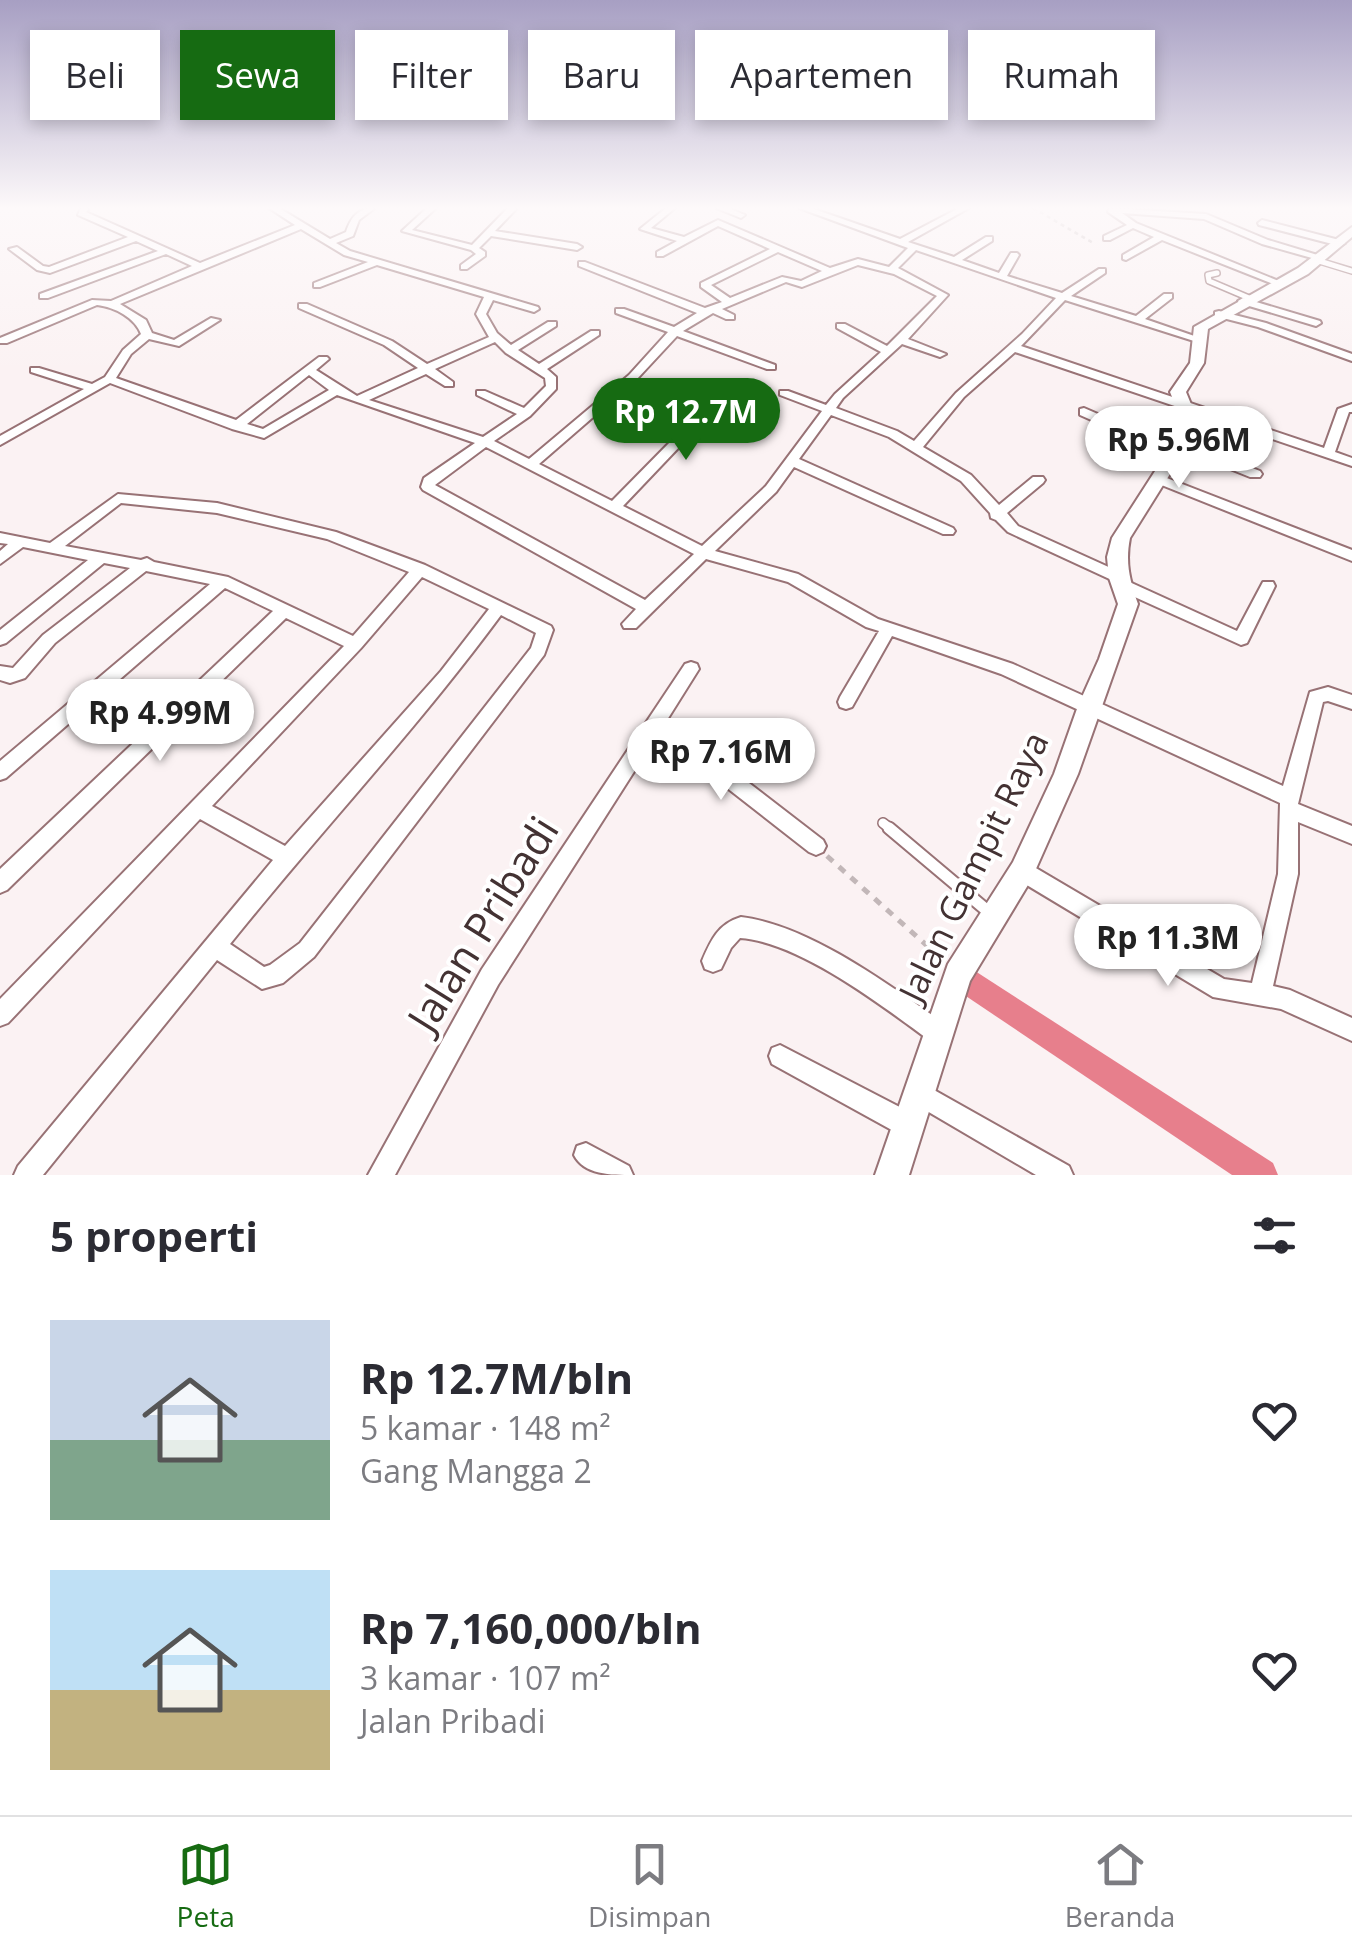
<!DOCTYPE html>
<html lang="id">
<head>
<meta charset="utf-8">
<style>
  :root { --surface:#fff; --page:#f7f7f7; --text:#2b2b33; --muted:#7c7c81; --line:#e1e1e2; --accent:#166b12 }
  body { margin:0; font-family:"Open Sans",sans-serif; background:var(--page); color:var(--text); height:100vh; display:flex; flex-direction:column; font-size:38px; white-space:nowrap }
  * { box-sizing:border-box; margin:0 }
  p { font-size:32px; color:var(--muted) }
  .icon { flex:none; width:55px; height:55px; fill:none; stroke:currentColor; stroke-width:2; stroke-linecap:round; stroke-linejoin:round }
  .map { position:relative; height:1175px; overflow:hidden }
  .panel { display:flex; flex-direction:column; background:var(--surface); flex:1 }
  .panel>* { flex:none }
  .top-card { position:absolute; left:30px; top:30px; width:1292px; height:90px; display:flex; gap:20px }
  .price { position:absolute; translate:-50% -85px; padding:0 22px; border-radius:35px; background:#fff; color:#222; font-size:32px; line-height:65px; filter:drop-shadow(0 2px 5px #0008) }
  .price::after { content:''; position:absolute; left:50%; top:60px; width:30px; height:22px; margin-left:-15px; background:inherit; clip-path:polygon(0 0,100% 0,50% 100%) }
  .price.on { background:var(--accent); color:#fff }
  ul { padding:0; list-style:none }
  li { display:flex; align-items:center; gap:30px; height:250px; padding:0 50px }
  li span { display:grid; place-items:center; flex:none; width:280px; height:200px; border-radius:0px; color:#555 }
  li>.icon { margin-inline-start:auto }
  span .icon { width:120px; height:120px; fill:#fffc; stroke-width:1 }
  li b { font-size:42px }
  h2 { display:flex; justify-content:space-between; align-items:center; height:120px; padding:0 50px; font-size:42px }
  .tag { padding:0 35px; border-radius:0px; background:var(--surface); box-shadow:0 5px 15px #0003; font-size:35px; line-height:90px }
  .tag.on { background:var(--accent); color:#fff }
  .menu { display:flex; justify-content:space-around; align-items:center; height:140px; border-top:2px solid var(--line); background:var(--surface); font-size:28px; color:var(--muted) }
  .menu a { display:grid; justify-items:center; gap:5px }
  .menu .on { color:var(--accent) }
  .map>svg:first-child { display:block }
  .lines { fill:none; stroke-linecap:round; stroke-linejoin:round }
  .canal { fill:#e77f8c; fill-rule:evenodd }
  .service-far2-casing { stroke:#987275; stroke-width:8 }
  .service-far1-casing { stroke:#987275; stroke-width:12 }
  .service-casing { stroke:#987275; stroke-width:15 }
  .minor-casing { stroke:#987275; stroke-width:4 }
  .tertiary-casing { stroke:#987275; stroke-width:4 }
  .path-far1 { stroke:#c2b7b8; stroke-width:2.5; stroke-dasharray:4 4; stroke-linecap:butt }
  .path { stroke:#c2b7b8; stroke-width:5; stroke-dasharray:8 8; stroke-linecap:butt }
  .service-far2 { stroke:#fff; stroke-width:5 }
  .service-far1 { stroke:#fff; stroke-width:9 }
  .service { stroke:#fff; stroke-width:11 }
  .minor { fill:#fff; fill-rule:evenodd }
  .tertiary { fill:#fff; fill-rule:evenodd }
  .labels { text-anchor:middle; stroke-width:8; stroke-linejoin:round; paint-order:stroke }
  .street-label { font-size:35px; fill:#433233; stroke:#fff }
  .near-street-label { font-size:42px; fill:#433233; stroke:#fff }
</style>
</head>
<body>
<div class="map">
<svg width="1352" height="1175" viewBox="0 0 1352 1175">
  <rect width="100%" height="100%" fill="#fbf2f3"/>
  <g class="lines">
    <path class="canal" d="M958,960L1273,1163L1278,1175H1232L948,984L944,974L948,964Z"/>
    <g class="service-far2-casing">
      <path id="service-far2" d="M1316,260L1352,271
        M1217,273L1208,275L1209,281L1249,298"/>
    </g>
    <g class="service-far1-casing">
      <path id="service-far1" d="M883,823L892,830"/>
    </g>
    <g class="service-casing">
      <path id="service" d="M889,828L990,913"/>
    </g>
    <g class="minor-casing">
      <path id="minor" d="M81,208H89L86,212L200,263L295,225L269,208H279L330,239L346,232C351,217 358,208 375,208L359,220L353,236L336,243L350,251L538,307L539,309L534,312L493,300L486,314L497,333L511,345L548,322H556V326L518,350L539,364L591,331H599V335L547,369L556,377V389L530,416L494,441L529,459L629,375L668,332L616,313V309H624L674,327L697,313L579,266V262H585L705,308L722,302L701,287V283L770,249L718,226L663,256H657V252L677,241L640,229L666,208H675L651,228L684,237L718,220L830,268L858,259L889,267L908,248L799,208H811L900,239L959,208H969L908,242L954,257L986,237H992V241L962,260L999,273L1011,253H1017L1019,255L1007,276L1062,293L1099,269H1105V273L1071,296L1136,316L1164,294H1172V298L1145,319L1203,339L1194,341L1065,300L1021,346L1324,448L1338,409L1352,404V412H1349L1335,452L1352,458V466L1015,352L964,397L923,447L971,475L999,505L1033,477H1043L1045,480L1043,483L1007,513L1018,526L1124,574L1125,580L1237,631L1263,582H1273L1275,586L1249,639L1247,643L1241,645L1117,589L1116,582L1008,532L996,520L991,518L990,513L961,481L889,437L831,415L799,459L953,528L955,531L953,534H943L794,467L776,492L715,551L798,574L878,619L1013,664L1283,786L1310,692L1328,687L1352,695V709L1328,701L1323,702L1298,804L1352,826V844L1298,822V874L1273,986L1290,990L1352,1018V1041L1281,1009L1213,997L1015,878L1012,871L1015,864L1022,861L1029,864L1224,979L1252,983L1278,874L1280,803L1001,674L892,636L852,707L846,709L840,707L838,702L840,697L879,631L866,627L788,582L706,559L636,628H624L622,624L636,609L423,490L421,487L424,478L475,443L337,395L264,438L232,429L110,383L0,445V436L84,389L31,372V368H39L92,384L105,377L123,350L141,334C135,318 115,307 97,305L7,343H0V338L92,300L111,301L192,266L166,254L48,298H40V294L158,251L136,241L50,273L37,270L9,249L17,247L43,266L49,267L128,237L78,215ZM301,229L344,255L368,262L314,283V287H320L377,265L484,297L476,314L489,337L427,364L392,341L307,304H299V308L384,345L418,368L357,396L316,370L329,359L327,357H319L236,420L116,378L131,354L149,339L179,346L220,320L211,318L174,340L152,333L146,320L120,304ZM916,250L1056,298L1022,334L956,393L914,441L897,431L836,408L843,398L902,344L940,357L946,354L908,339L948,295L898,268ZM778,252L822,271L801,281L782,277L730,298L711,285ZM858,265L894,274L937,296L887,346L845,324H837V328L881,352L835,394L826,405L788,391H780V395L822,411L766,486L702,546L623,506L682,444L738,395V391H730L674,438L612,501L539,464L637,379L677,336L767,369H775V365L683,331L713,313L726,319H734V315L722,309L786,282L802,287ZM495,342L506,353L545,378L546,386L524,408L485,391H477V395L517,414L483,437L369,400L426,374L445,386H453V382L435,369ZM309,375L329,390L263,429L247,424ZM486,447L694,554L645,600L435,485Z
        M427,208H436L412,230L472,245L508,208H517L495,231L577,244L582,247L577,250L491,236L479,248L485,252V256L467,269H461V265L476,254L471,250L402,231Z
        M716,208H728L745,215L741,218Z
        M1109,208L1206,214L1268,240L1324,257L1319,260L1262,244L1204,219L1122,213L1136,223L1286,284L1278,286L1162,240L1126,260L1123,259V255L1154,237L1133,228L1110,240H1104V236L1127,225L1108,212Z
        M1262,220L1343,241L1345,243L1340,246L1259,225L1258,223Z
        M1243,298L1320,321L1321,323L1316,326L1239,303L1238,301Z
        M1219,311L1266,323L1352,354V361L1258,327L1215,316V312Z
        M1084,408L1181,450L1183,453L1177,457L1173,456L1080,415V409Z
        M1182,441L1260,471L1262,474L1260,477H1250L1178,448V442Z
        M1159,475L1352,550V561L1154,482L1152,479Z
        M118,494L217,503L336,532L425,565L551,626L553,630L544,655L314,957L283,983L262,989L217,960L43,1175H14L18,1166L273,860L200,819L8,1023L0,1026V999L344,646L286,618L7,890L0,893V869L273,611L225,588L6,778L0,780V761L210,584L146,571L55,643L25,678L10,683L0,680V666L13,668L43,635L130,568L104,563L6,643L0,645V630L88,560L23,547L0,564V551L8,544L0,543V533L50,543ZM121,503L217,513L327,539L409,572L353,636L228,577L154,562L147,558L141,560L65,546ZM422,577L489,609L441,671L285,846L212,806L361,648ZM501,615L536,633L531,648L300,943L270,965L264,967L230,944C319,833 417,729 501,615Z
        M691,662L697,664L699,669L667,720L823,840L826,846L823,852L816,855L809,852L658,734L498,985L395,1175H368L482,969L685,664Z
        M741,917C809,925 889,985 945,1024L948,1032L945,1040L937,1043L929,1040C881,1005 799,942 740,938L731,948L721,969L713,972L705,969L702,961C711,940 718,924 741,917Z
        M780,1045L917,1116L920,1125L917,1134L908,1137L899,1134L772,1064L769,1056L772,1048Z
        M918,1081L1069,1166L1073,1175H1036L910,1101L906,1093L910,1085Z
        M586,1143L629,1166L633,1175C611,1175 584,1175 574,1155L577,1146Z"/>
    </g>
    <g class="tertiary-casing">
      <path id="tertiary" d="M1352,227V237L1308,274L1208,329L1204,363L1186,392L1200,426L1130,538C1125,563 1130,581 1138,604L1078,774L1031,880L970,981L909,1175H875L948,964L1013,862L1054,774L1078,706L1099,659L1118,604L1109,578L1107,557L1112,538L1184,426L1170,392L1190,363L1194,327L1298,268Z"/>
    </g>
    <path class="path-far1" d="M1033,208L1095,244"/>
    <path class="path" d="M827,856L943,960"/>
    <use href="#service-far2" class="service-far2"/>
    <use href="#service-far1" class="service-far1"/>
    <use href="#service" class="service"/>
    <use href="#minor" class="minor"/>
    <use href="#tertiary" class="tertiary"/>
  </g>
  <linearGradient id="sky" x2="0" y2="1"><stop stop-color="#a79fc3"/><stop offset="0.56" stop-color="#fdf9fa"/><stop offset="1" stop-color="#fdf9fa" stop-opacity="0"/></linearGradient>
  <rect width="1352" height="372" fill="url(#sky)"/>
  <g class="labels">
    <g class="street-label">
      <text transform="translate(974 867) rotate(-64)" y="12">Jalan Gampit Raya</text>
    </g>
    <g class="near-street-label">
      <text transform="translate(483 924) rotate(-58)" y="15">Jalan Pribadi</text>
    </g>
  </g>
</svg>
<b class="price on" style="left:686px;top:463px">Rp 12.7M</b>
<b class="price" style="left:1179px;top:491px">Rp 5.96M</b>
<b class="price" style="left:160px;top:764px">Rp 4.99M</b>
<b class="price" style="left:721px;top:803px">Rp 7.16M</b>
<b class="price" style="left:1168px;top:989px">Rp 11.3M</b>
<div class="top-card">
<a class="tag">Beli</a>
<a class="tag on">Sewa</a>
<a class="tag">Filter</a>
<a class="tag">Baru</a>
<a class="tag">Apartemen</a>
<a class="tag">Rumah</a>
</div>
</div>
<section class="panel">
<h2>5 properti<svg class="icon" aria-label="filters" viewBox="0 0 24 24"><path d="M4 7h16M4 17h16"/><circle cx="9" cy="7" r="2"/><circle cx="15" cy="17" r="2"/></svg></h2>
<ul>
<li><span style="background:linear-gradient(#c9d6e8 60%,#7fa58c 0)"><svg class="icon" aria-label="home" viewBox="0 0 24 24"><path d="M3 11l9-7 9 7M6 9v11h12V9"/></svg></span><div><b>Rp 12.7M/bln</b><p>5 kamar · 148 m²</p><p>Gang Mangga 2</p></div><svg class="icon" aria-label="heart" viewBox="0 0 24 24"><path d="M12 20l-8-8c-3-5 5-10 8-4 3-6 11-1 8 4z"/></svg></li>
<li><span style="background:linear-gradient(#bfe0f5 60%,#c2b280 0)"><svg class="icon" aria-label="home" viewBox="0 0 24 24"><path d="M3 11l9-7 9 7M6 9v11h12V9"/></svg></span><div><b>Rp 7,160,000/bln</b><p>3 kamar · 107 m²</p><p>Jalan Pribadi</p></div><svg class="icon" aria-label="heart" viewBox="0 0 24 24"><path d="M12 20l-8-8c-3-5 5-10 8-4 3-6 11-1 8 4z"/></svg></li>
</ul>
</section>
<nav class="menu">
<a class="on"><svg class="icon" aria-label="map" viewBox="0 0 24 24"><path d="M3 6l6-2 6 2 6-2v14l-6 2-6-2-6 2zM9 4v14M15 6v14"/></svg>Peta</a>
<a><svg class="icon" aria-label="saved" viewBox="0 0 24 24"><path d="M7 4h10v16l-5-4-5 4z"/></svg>Disimpan</a>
<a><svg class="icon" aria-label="home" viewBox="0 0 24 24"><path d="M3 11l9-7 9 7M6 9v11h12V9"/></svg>Beranda</a>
</nav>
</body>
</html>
